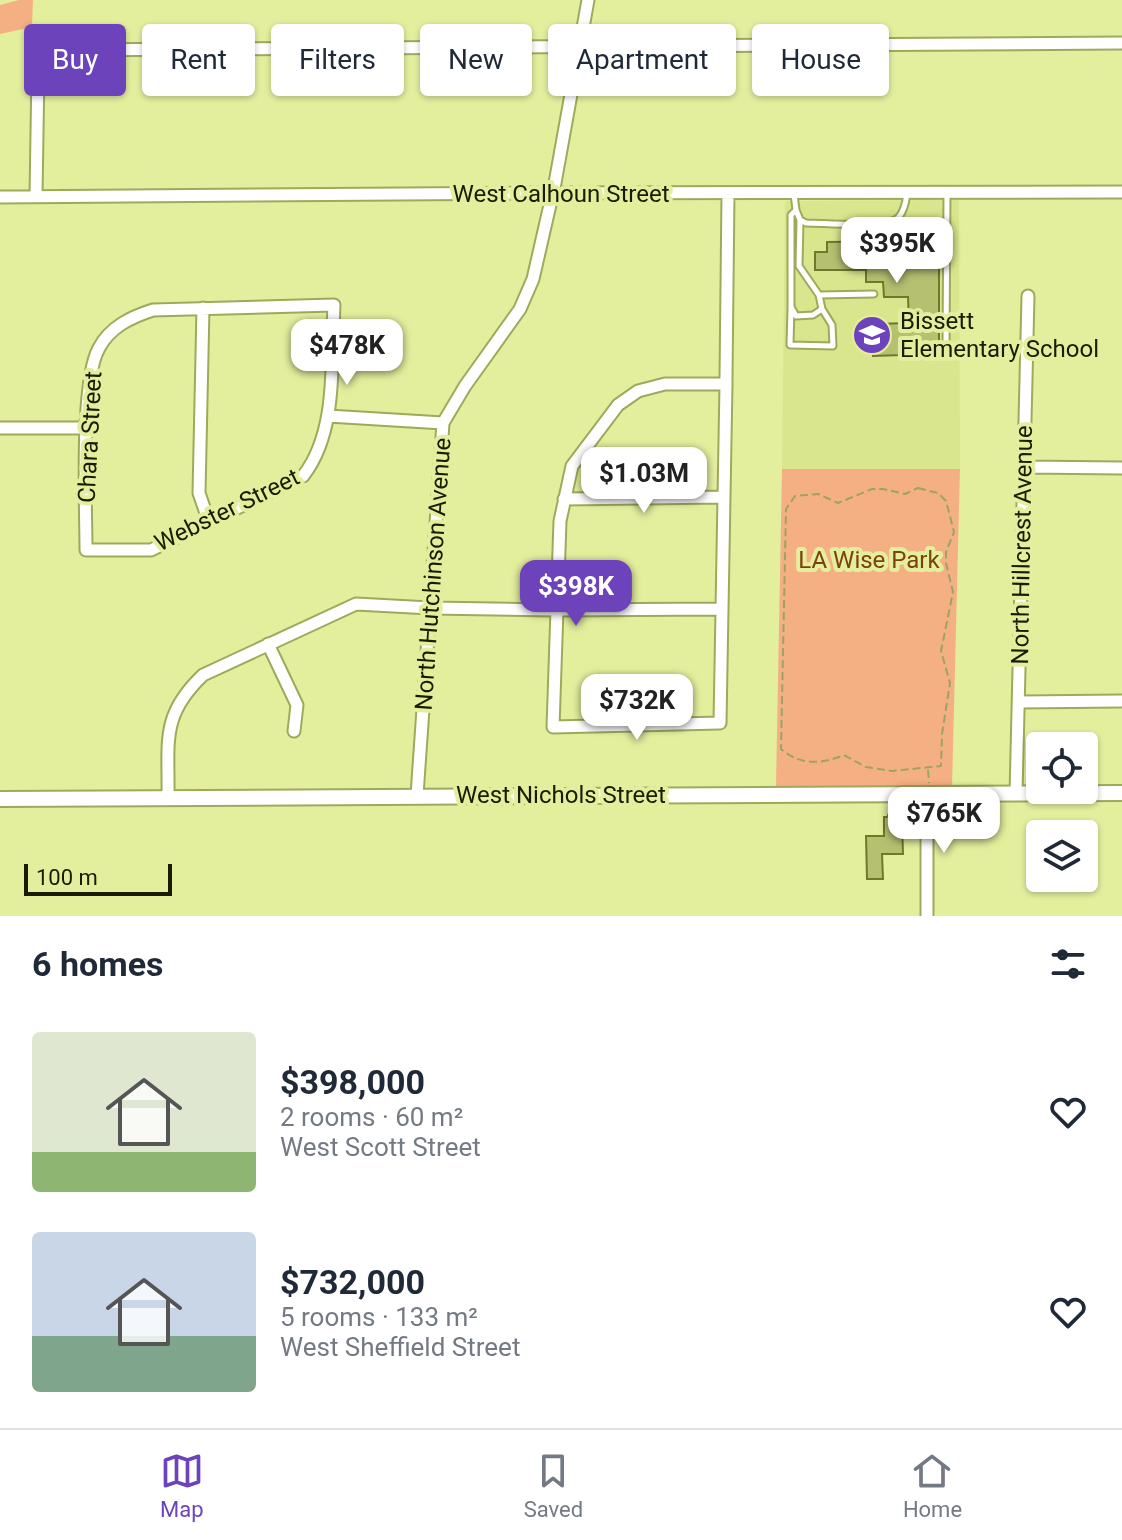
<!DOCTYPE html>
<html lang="en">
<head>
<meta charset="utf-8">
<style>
  :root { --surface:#fff; --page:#f2f2f3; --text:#1f2937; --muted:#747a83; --line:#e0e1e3; --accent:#6c43bb }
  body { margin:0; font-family:Roboto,sans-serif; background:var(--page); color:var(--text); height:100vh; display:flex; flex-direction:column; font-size:30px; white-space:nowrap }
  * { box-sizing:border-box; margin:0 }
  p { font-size:26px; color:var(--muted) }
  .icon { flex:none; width:44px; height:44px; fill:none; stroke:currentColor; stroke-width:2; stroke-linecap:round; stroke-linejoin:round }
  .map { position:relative; height:916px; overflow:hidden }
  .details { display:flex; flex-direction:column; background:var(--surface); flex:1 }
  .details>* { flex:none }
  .banner { position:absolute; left:24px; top:24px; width:1074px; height:72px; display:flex; gap:16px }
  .buttons { position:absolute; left:1026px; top:732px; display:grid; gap:16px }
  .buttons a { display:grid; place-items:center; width:72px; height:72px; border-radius:8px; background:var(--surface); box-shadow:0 2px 6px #0004; font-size:40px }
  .scale { position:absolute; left:24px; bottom:20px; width:148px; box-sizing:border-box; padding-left:8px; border:4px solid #191c00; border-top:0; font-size:22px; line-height:28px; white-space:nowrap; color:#191c00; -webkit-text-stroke:6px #e4ef9e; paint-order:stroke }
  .price { position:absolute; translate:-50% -68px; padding:0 18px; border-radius:16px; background:#fff; color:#222; font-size:26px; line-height:52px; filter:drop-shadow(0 2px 4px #0008) }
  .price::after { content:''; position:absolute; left:50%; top:48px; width:24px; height:18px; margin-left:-12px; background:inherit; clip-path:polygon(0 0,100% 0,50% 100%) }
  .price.on { background:var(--accent); color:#fff }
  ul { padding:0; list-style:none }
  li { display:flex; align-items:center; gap:24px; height:200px; padding:0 32px }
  li span { display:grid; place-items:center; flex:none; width:224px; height:160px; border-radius:8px; color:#555 }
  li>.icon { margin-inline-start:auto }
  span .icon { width:96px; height:96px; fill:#fffc; stroke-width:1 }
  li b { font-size:34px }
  h2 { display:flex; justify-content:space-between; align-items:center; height:96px; padding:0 32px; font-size:34px }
  .pill { padding:0 28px; border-radius:8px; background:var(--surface); box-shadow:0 2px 6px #0004; font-size:28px; line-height:72px }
  .pill.on { background:var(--accent); color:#fff }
  .dock { display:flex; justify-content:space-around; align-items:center; height:112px; border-top:2px solid var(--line); background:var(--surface); font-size:22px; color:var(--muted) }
  .dock a { display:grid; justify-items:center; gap:4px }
  .dock .on { color:var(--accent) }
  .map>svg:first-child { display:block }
  .built { fill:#dae68d }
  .green { fill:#f4b082 }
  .building { fill:#b5c070; stroke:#717929; stroke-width:2 }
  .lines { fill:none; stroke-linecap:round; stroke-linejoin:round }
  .service-casing { stroke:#9fa95b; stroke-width:9 }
  .minor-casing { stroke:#9fa95b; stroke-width:15 }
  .tertiary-casing { stroke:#9fa95b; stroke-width:18 }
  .path { stroke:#9ba365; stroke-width:2; stroke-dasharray:8 4; stroke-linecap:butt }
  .service { stroke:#fff; stroke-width:5 }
  .minor { stroke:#fff; stroke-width:11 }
  .tertiary { stroke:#fff; stroke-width:14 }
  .labels { text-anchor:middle; stroke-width:8; stroke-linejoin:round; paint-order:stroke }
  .street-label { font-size:24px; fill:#191c00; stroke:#e4ef9e }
  .poi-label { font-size:24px; fill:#191c00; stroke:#e4ef9e; text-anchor:start }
  .park-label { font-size:24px; fill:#7d410c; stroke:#e4ef9e }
</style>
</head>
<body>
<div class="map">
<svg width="1122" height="916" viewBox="0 0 1122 916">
  <rect width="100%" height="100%" fill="#e4ef9e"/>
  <path class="built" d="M959,200L960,469H782L785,201Z"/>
  <path class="green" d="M19,0H33L32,27L0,34V5Z
    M782,469H960L952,787L776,786Z"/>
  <path class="building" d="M915,229H939V347H926V350L901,351V355L873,356L874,324L909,323L908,297H884L883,282H866V270H815V252H827V242L915,241Z
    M888,815L902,817L903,854H882L883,879H867L866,836H884V817H888Z"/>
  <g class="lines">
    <g class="service-casing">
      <path id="service" d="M794,194L796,210L800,220L799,266L819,295L822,309L813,315L796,316L791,307V215L796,210
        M800,220L806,223C825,223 884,229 898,218C904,212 906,202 907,193
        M819,295L874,294
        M791,308L790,345L833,346L832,325L822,309
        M946,347L947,194"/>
    </g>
    <g class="minor-casing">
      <path id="minor" d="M36,196L38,70L44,57L60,50L1122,43
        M0,197L541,193L1122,192
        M334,305C331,360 338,432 303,476L151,550H86C86,507 80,381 99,348C110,327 131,317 153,310Z
        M203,308L199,493L209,522
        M726,384H665L638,391L618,405L572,466L560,521L553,727L720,723L726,384V377L728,194
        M328,416L443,423
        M0,428H87
        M1024,467L1122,468
        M564,499L723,497
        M268,644L297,705L294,731
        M1019,702L1122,701
        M1016,794L1028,296
        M417,795L443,423L465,386L520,309L533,279L555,183L588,0
        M927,795V916
        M168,797C169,742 160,716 203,675L356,604L430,608L555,610L722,609"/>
    </g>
    <g class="tertiary-casing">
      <path id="tertiary" d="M0,799L1122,793"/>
    </g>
    <path class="path" d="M918,488L938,493L946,501L954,532L946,552V563L953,592L941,651L950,683L942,734L941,766L892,771L866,767L844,755C822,764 801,766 781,749L786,509L795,496L818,494L838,503L872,489H883L905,494Z
      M928,770L929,783"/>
    <use href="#service" class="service"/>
    <use href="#minor" class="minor"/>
    <use href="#tertiary" class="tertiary"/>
  </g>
  <defs>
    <g id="school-disc" transform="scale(2)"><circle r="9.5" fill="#6c43bb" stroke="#e4ef9e"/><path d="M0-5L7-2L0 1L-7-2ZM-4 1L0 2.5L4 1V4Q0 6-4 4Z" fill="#fff"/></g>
  </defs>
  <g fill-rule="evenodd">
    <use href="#school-disc" x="872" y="335"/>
  </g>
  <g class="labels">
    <g class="street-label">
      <text x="561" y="202">West Calhoun Street</text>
      <text transform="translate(90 437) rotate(-87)" y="8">Chara Street</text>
      <text transform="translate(227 510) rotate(-26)" y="8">Webster Street</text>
      <text transform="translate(1022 545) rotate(-89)" y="8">North Hillcrest Avenue</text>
      <text transform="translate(433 574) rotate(-86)" y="8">North Hutchinson Avenue</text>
      <text x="561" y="803">West Nichols Street</text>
    </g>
    <g class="poi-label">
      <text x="900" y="329">Bissett<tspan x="900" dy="28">Elementary School</tspan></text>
    </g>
    <g class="park-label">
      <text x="869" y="568">LA Wise Park</text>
    </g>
  </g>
</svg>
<div class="buttons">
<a><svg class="icon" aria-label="locate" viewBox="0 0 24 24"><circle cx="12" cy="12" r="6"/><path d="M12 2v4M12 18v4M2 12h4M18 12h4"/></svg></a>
<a><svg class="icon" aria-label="layers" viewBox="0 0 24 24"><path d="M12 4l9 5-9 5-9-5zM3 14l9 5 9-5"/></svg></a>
</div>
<div class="scale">100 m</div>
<b class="price" style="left:897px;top:285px">$395K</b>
<b class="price" style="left:347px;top:387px">$478K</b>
<b class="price" style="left:644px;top:515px">$1.03M</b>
<b class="price on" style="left:576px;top:628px">$398K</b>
<b class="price" style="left:637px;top:742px">$732K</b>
<b class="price" style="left:944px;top:855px">$765K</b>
<div class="banner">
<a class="pill on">Buy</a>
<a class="pill">Rent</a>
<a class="pill">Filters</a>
<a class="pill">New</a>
<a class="pill">Apartment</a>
<a class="pill">House</a>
</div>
</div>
<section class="details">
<h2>6 homes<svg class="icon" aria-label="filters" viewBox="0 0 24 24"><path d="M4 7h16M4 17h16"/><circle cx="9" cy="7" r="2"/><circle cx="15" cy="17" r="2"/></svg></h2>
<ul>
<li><span style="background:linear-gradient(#dfe7d0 75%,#8fb573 0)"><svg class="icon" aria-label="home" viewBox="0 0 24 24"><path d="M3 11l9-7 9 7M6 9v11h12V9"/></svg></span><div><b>$398,000</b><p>2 rooms · 60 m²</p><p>West Scott Street</p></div><svg class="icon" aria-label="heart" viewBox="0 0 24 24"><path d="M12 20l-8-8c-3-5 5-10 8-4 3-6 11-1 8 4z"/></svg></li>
<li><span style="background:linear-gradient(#c9d6e8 65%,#7fa58c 0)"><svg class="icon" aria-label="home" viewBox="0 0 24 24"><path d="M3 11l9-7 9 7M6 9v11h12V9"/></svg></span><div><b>$732,000</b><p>5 rooms · 133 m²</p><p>West Sheffield Street</p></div><svg class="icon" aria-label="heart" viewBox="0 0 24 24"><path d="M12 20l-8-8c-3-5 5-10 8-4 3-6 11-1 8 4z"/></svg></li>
</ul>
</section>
<nav class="dock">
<a class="on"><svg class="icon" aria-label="map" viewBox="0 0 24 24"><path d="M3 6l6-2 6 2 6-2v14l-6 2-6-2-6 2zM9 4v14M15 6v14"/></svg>Map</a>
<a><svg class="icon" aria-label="saved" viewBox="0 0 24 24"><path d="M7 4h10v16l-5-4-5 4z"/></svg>Saved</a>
<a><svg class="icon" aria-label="home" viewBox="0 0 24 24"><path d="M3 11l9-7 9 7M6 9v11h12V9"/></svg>Home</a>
</nav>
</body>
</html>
